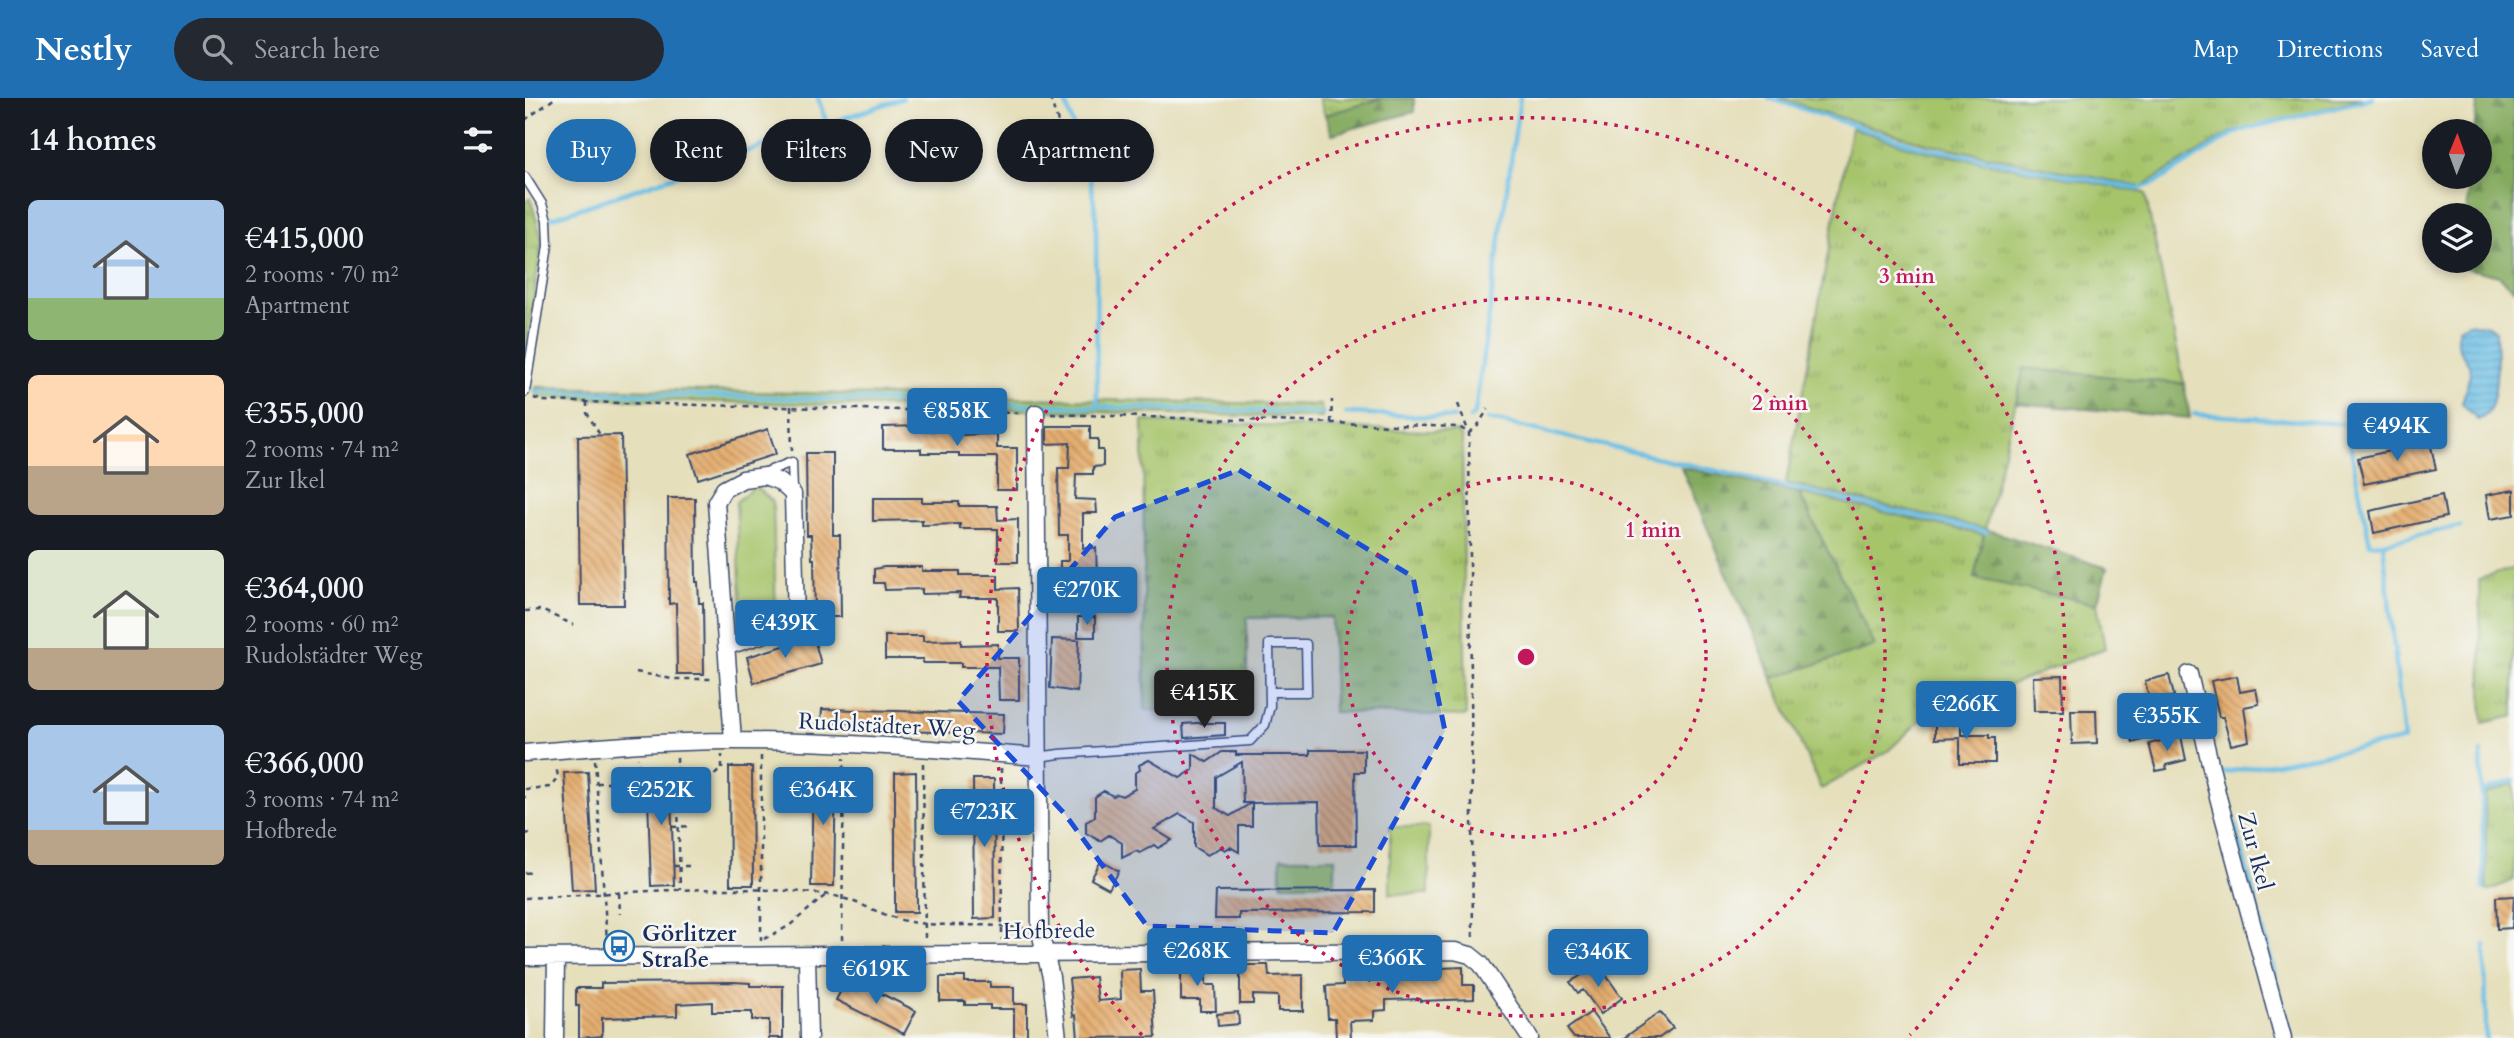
<!DOCTYPE html>
<html lang="en">
<head>
<meta charset="utf-8">
<style>
  :root { --surface:#171b24; --page:#242831; --text:#f1f3f6; --muted:#9ea1a6; --accent:#1f6fb2 }
  body { margin:0; font-family:Cardo,serif; background:var(--page); color:var(--text); height:100vh; display:flex; flex-direction:column; font-size:26px; white-space:nowrap }
  * { box-sizing:border-box; margin:0 }
  p { font-size:23px; color:var(--muted) }
  .icon { flex:none; width:38px; height:38px; fill:none; stroke:currentColor; stroke-width:2; stroke-linecap:round; stroke-linejoin:round }
  .map { position:relative; flex:1; overflow:hidden }
  .sheet { display:flex; flex-direction:column; background:var(--surface); width:525px }
  .sheet>* { flex:none }
  .top-card { position:absolute; left:21px; top:21px; width:665px; height:63px; display:flex; gap:14px }
  .needle { width:46px; rotate:1deg }
  .buttons { position:absolute; left:1897px; top:21px; display:grid; gap:14px }
  .buttons a { display:grid; place-items:center; width:70px; height:70px; border-radius:50%; background:var(--surface); box-shadow:0 4px 10px #0003; font-size:35px }
  .price { position:absolute; translate:-50% -60px; padding:0 16px; border-radius:7px; background:var(--accent); color:#fff; font-size:23px; line-height:46px; filter:drop-shadow(0 2px 4px #0008) }
  .price::after { content:''; position:absolute; left:50%; top:42px; width:21px; height:16px; margin-left:-10px; background:inherit; clip-path:polygon(0 0,100% 0,50% 100%) }
  .price.active { background:#222; color:#fff }
  ul { padding:0; list-style:none }
  li { display:flex; align-items:center; gap:21px; height:175px; padding:0 28px }
  li span { display:grid; place-items:center; flex:none; width:196px; height:140px; border-radius:10px; color:#555 }
  li>.icon { margin-inline-start:auto }
  span .icon { width:84px; height:84px; fill:#fffc; stroke-width:1 }
  li b { font-size:30px }
  h2 { display:flex; justify-content:space-between; align-items:center; height:84px; padding:0 28px; font-size:30px }
  .tag { padding:0 24px; border-radius:32px; background:var(--surface); box-shadow:0 4px 10px #0003; font-size:24px; line-height:63px }
  .tag.active { background:var(--accent); color:#fff }
  header { display:flex; align-items:center; gap:42px; box-sizing:border-box; height:98px; padding:0 35px; background:var(--accent); color:#fff }
  header strong { font-size:33px }
  nav { display:flex; gap:38px; margin-inline-start:auto; font-size:24px }
  .search { width:490px; height:63px; background:var(--page); display:flex; align-items:center; gap:18px; box-sizing:border-box; padding:0 24px; border-radius:38px; color:var(--muted); font-size:26px }
  main { display:flex; flex:1; min-height:0 }
  .map>svg:first-child { display:block }
  .grass { fill:url(#grass-tufts); stroke:#607a64; stroke-width:2 }
  .forest { fill:url(#forest-firs); stroke:#506c5e; stroke-width:2 }
  .green { fill:#a6c46b; stroke:#607a64; stroke-width:2 }
  .water { fill:url(#water-rules); stroke:#4276a2; stroke-width:2 }
  .lines { fill:none; stroke-linecap:round; stroke-linejoin:round }
  .stream { stroke:#69bee5; stroke-width:4.5 }
  .building { fill:url(#building-back-hatch); fill-rule:evenodd }
  .lane-casing { stroke:#39496c; stroke-width:11 }
  .street-casing { stroke:#39496c; stroke-width:19 }
  .path { stroke:#39496c; stroke-width:2.5; stroke-dasharray:5 5; stroke-linecap:butt }
  .lane { stroke:#fff; stroke-width:8 }
  .street { stroke:#fff; stroke-width:16 }
  .marked { fill:#1d4ed8; fill-opacity:0.2; stroke:#1d4ed8; stroke-width:5; stroke-dasharray:14 9; stroke-linejoin:round }
  .ring { fill:none; stroke:#c2185b; stroke-width:3.5; stroke-dasharray:3.5 7 }
  .labels { text-anchor:middle; stroke-width:5; stroke-linejoin:round; paint-order:stroke }
  .street-label { font-size:23px; fill:#1b2f5e; stroke:#f6f6f2 }
  .poi-label { font-size:23px; font-weight:bold; fill:#1b2f5e; stroke:#f6f6f2; text-anchor:start }
  .centre { fill:#c2185b; stroke:#f6f6f2; stroke-width:3.5 }
  .ring-label { font-size:21px; text-anchor:middle; font-weight:bold; fill:#c2185b; stroke:#f6f6f2; stroke-width:5; stroke-linejoin:round; paint-order:stroke }
</style>
</head>
<body>
<header>
<strong>Nestly</strong>
<div class="search"><svg class="icon" aria-label="search" viewBox="0 0 24 24"><circle cx="10" cy="10" r="6"/><path d="M15 15l6 6"/></svg>Search here</div>
<nav><a>Map</a><a>Directions</a><a>Saved</a></nav>
</header>
<main>
<section class="sheet">
<h2>14 homes<svg class="icon" aria-label="filters" viewBox="0 0 24 24"><path d="M4 7h16M4 17h16"/><circle cx="9" cy="7" r="2"/><circle cx="15" cy="17" r="2"/></svg></h2>
<ul>
<li><span style="background:linear-gradient(#a9c7e8 70%,#8fb573 0)"><svg class="icon" aria-label="home" viewBox="0 0 24 24"><path d="M3 11l9-7 9 7M6 9v11h12V9"/></svg></span><div><b>€415,000</b><p>2 rooms · 70 m²</p><p>Apartment</p></div></li>
<li><span style="background:linear-gradient(#ffd9b3 65%,#b9a48a 0)"><svg class="icon" aria-label="home" viewBox="0 0 24 24"><path d="M3 11l9-7 9 7M6 9v11h12V9"/></svg></span><div><b>€355,000</b><p>2 rooms · 74 m²</p><p>Zur Ikel</p></div></li>
<li><span style="background:linear-gradient(#dfe7d0 70%,#b9a48a 0)"><svg class="icon" aria-label="home" viewBox="0 0 24 24"><path d="M3 11l9-7 9 7M6 9v11h12V9"/></svg></span><div><b>€364,000</b><p>2 rooms · 60 m²</p><p>Rudolstädter Weg</p></div></li>
<li><span style="background:linear-gradient(#a9c7e8 75%,#b9a48a 0)"><svg class="icon" aria-label="home" viewBox="0 0 24 24"><path d="M3 11l9-7 9 7M6 9v11h12V9"/></svg></span><div><b>€366,000</b><p>3 rooms · 74 m²</p><p>Hofbrede</p></div></li>
</ul>
</section>
<div class="map">
<svg width="1989" height="940" viewBox="0 0 1989 940">
  <defs>
    <pattern id="grass-tufts" width="24" height="20" patternUnits="userSpaceOnUse" patternTransform="scale(1.75)"><rect width="24" height="20" fill="#a6c46b"/><path d="M3 7l-1-3M5 7V3M7 7l1-3M15 17l-1-3M17 17v-4M19 17l1-3" fill="none" stroke="#86a05b"/></pattern>
    <pattern id="forest-firs" width="22" height="20" patternUnits="userSpaceOnUse" patternTransform="scale(1.75)"><rect width="22" height="20" fill="#84aa5f"/><path d="M5 1l3.5 6h-7zM16 11l3.5 6h-7z" fill="#6b8b52"/></pattern>
    <pattern id="water-rules" width="6" height="5" patternUnits="userSpaceOnUse" patternTransform="scale(1.75)"><rect width="6" height="5" fill="#69bee5"/><path d="M0 2.5h6" fill="none" stroke="#569bbd"/></pattern>
    <pattern id="building-back-hatch" width="6" height="6" patternUnits="userSpaceOnUse" patternTransform="scale(1.75)"><rect width="6" height="6" fill="#e5ae6f"/><path d="M-1 5l2 2M0 0l6 6M5-1l2 2" fill="none" stroke="#b98e5e"/></pattern>
  </defs>
  <rect width="100%" height="100%" fill="#f6f6f2"/>
  <filter id="ink" filterUnits="userSpaceOnUse"><feTurbulence type="fractalNoise" baseFrequency=".0143" numOctaves="2"/><feDisplacementMap in="SourceGraphic" scale="14" xChannelSelector="R" yChannelSelector="G"/><feConvolveMatrix kernelMatrix="1 2 1 2 8 2 1 2 1" color-interpolation-filters="sRGB"/></filter>
  <filter id="wash" filterUnits="userSpaceOnUse"><feTurbulence type="fractalNoise" baseFrequency=".00686" numOctaves="4" result="noise"/><feDisplacementMap in="SourceGraphic" scale="28" xChannelSelector="R" yChannelSelector="G"/><feGaussianBlur stdDeviation="1.57" result="paint"/><feColorMatrix in="noise" values="0 0 0 0 0 0 0 0 0 0 0 0 0 0 0 0 0 1.4 0 .05"/><feComposite in="paint" operator="in"/></filter>
  <g filter="url(#wash)">
    <rect width="100%" height="100%" fill="#e5dfbb"/>
    <path class="grass" d="M794,0H858L800,17Z
      M1253,0H1837L1705,35L1616,89L1395,44Z
      M1326,30L1395,52L1620,95L1659,286L1499,271L1460,431L1261,385Z
      M5,100L17,141L0,260V104Z
      M11,289L796,307L797,320L11,299Z
      M618,323L932,334L937,340L941,618L809,614L807,519L722,520V615L620,612Z
      M1274,395L1459,437L1449,480L1572,506L1580,550L1397,621L1363,653L1296,691L1247,580L1350,548Z
      M1989,470V618L1958,625L1954,481Z
      M1989,685V782L1962,793L1960,696Z"/>
    <path class="forest" d="M858,0H889V14L807,36L800,17Z
      M1953,0H1989V192L1974,178L1912,163H1955V117H1941L1945,79H1955V33H1949Z
      M1499,270L1659,286L1665,320L1491,305Z
      M1156,369L1274,395L1350,548L1247,580Z
      M1460,431L1582,470L1572,506L1449,480Z"/>
    <path class="green" d="M230,388L248,404L251,522L217,523L211,404Z
      M865,729H904V796H865Z
      M756,760H810V785L756,786Z"/>
    <path class="water" d="M1943,225L1964,228L1971,233C1972,252 1974,301 1962,316C1961,317 1955,321 1953,322L1937,305L1945,276L1944,266C1935,253 1928,247 1934,230Z"/>
    <g class="lines">
      <path class="stream" d="M293,0L302,26
        M539,0L564,74L571,118L572,309
        M1244,0L1393,48L1613,91L1630,85L1706,37L1725,30L1847,0
        M27,120L378,0
        M9,293L798,315
        M821,315L929,320
        M1669,316L1821,326L1845,446L1858,445
        M945,320L950,315L995,0
        M963,321L1461,434
        M1956,654L1959,791
        M1956,694L1989,682
        M1960,847L1961,940
        M1767,940L1696,675L1879,642L1858,445L1935,428"/>
    </g>
    <g id="blocks">
      <path class="building" d="M396,328V333L434,332V337L472,336V350H492V392H472V359H434V355H396V351H358V329Z
        M522,328H565V341H573V352H578V368L568,369V376H551L550,401L571,402L572,415H558V450H571L572,478H554V502H535V463H543V437H534L533,370H544L545,345L522,346Z
        M243,331L251,356L173,381L165,356Z
        M96,337L99,507H55L53,338Z
        M1905,344L1911,371L1839,386L1833,360Z
        M281,355H308V437H315L316,519H290L289,461H287L286,437H282Z
        M1989,392V417L1965,421L1961,397Z
        M1917,397L1921,419L1849,435L1845,413Z
        M143,400H170L171,484H173L174,505H178L179,576H152L151,505L144,506Z
        M348,400H397V404H434V408H472L473,422L493,421V464H473V431H435V426L397,427V422L348,423Z
        M359,469H397V473H435V477H473V491L493,490L494,533H473V500H434L435,495L397,496V491L360,492L359,485H349V471Z
        M553,519H570V539H553Z
        M288,537L296,566L229,585L222,559L269,545L268,543Z
        M360,538H398V543L436,542V547L473,546V560H494V602H474L473,569H436V565H398V561H360Z
        M527,541L554,542L552,594L525,590Z
        M1644,577L1649,598L1625,604L1620,583Z
        M1537,578L1538,613H1509L1508,579Z
        M1712,578L1715,594L1731,591L1734,606L1719,609L1724,643L1706,647L1698,619H1694L1686,583Z
        M297,611L479,616L478,636L374,633V627L296,624Z
        M1546,612H1571L1572,645L1547,646Z
        M1436,618V637H1464V640H1470V665H1435V640L1410,641V619Z
        M672,625H700V637L659,640L658,626Z
        M1618,626L1623,640L1608,645L1604,631Z
        M1656,638L1661,662L1641,667L1642,671L1631,673L1624,646Z
        M785,652H839V674H830L831,747H795L794,704L727,705V728H714V754L705,749L700,752L696,749L682,757L669,749V724L655,716L629,731L647,742L633,750L629,747L615,755L611,753L597,760V745L584,737L575,743L561,735V724L570,719V699L579,693L588,698L592,696L597,698L610,691V675L615,672L614,667L624,662L655,680L668,672V656L682,664L697,654H711V657H785ZM717,664L718,705H726L705,718L691,710V679Z
        M204,669H227L228,787H205Z
        M145,670L149,787L126,788L122,671Z
        M288,670L311,671L309,788H286Z
        M63,674L70,791L47,792L39,675Z
        M391,674L392,814H370V675Z
        M448,681H469L470,820L449,821Z
        M576,763L594,773L584,791L566,781Z
        M850,792V814L714,815V821H690L691,793Z
        M1989,798L1987,830L1972,831L1971,799Z
        M656,867H676V880H681V887H690L691,913H675V902H656Z
        M715,867H743L744,878L778,877V913H753V898L728,897V906H715Z
        M1074,867L1097,900L1076,916L1058,892L1053,895L1045,884Z
        M938,869V887H949V901L895,903V901L861,902V912L849,913V922L825,923L826,940H811L810,920H803L801,888L818,887V881L835,880V883L894,880V871Z
        M615,871L616,893H628L631,939L553,940L551,917L548,918L544,881L570,879L573,903L596,901L595,872Z
        M323,879L391,913L379,936L311,902Z
        M415,879H440V884H465V889H489V906H502V939H489V911H465V907H440V903H415Z
        M209,884L225,885V888H258V940H244V922H227V914H187V904L152,906V918L77,920V938L54,940V908H51V890H76V885Z
        M713,914L714,926L693,928L692,916Z
        M1066,914L1085,940H1049L1042,931Z
        M1135,914L1148,930L1134,940H1099Z"/>
    </g>
  </g>
  <g filter="url(#ink)">
    <use href="#blocks" fill-opacity="0" stroke="#39496c" stroke-width="2"/>
    <g class="lines">
      <g class="lane-casing">
        <path id="lane" d="M0,79L17,106L22,123L23,148L0,294
          M240,377L241,374L267,364L268,393
          M513,659L534,656L725,643L740,627L745,608L744,546H781L782,594H745"/>
      </g>
      <g class="street-casing">
        <path id="street" d="M511,315L515,834L526,879L533,940
          M203,548L271,526L268,396L255,384L240,378L218,381L199,391L191,404L208,643
          M1664,576L1693,699L1758,940
          M0,655C69,649 139,643 209,643C310,643 412,651 513,659
          M0,859L930,853L945,857L956,866L1005,940
          M282,859L284,940
          M30,940L31,859"/>
      </g>
      <path class="path" d="M525,0L542,51
        M0,22L30,0
        M9,300L18,303L495,315
        M62,304V315L75,337
        M933,306L944,335L948,841
        M266,308L267,354
        M526,316L934,329L944,335
        M806,325L807,302
        M944,335L952,329L963,311
        M0,513L16,512L49,527
        M111,574L147,581H187
        M236,658V844
        M152,659L155,792
        M70,662L82,844
        M398,665L400,840
        M476,670L477,842
        M152,684L183,683L197,670V657
        M71,685H102L114,670L113,660
        M152,690H166
        M0,691L26,689L33,679L31,668
        M0,699H1
        M147,729L167,728
        M0,736L5,735
        M149,768H167
        M0,775L10,774
        M94,795L95,816
        M0,800C99,795 200,785 298,796C328,799 355,818 385,824C424,830 462,824 501,831
        M239,841L264,828L302,796
        M317,842L319,660"/>
      <use href="#lane" class="lane"/>
      <use href="#street" class="street"/>
    </g>
  </g>
  <path class="marked" d="M714,372L888,479L920,633L808,835L622,828L539,715L433,603L590,419Z"/>
  <g class="ring">
    <circle cx="1001" cy="559" r="180"/>
    <circle cx="1001" cy="559" r="359"/>
    <path d="M617 937A539 539 0 1 1 1385 937"/>
  </g>
  <defs>
    <g id="bus-ring" transform="scale(1.575)"><circle r="9.5" fill="#f6f6f2" stroke="#1f6fb2" stroke-width="1.5"/><path d="M-5-6H5V4H4V6H2V4H-2V6H-4V4H-5ZM-3.5-4V0h7V-4ZM-3.5 1.2v1.5H-2V1.2ZM2 1.2v1.5H3.5V1.2Z" fill="#1f6fb2"/></g>
  </defs>
  <g fill-rule="evenodd">
    <use href="#bus-ring" x="94" y="848"/>
  </g>
  <g class="labels">
    <g class="street-label">
      <text transform="translate(362 627) rotate(3)" y="8">Rudolstädter Weg</text>
      <text transform="translate(1731 753) rotate(75)" y="8">Zur Ikel</text>
      <text transform="translate(524 832) rotate(-1)" y="8">Hofbrede</text>
    </g>
    <g class="poi-label">
      <text x="117" y="843">Görlitzer<tspan x="117" dy="26">Straße</tspan></text>
    </g>
  </g>
  <circle cx="1001" cy="559" r="10" class="centre"/>
  <g class="ring-label">
    <text x="1382" y="185">3 min</text>
    <text x="1255" y="312">2 min</text>
    <text x="1128" y="439">1 min</text>
  </g>
</svg>
<div class="buttons">
<a><svg class="needle" viewBox="-14 -14 28 28"><path d="M0-13l5 13h-10z" fill="#e53935"/><path d="M0 13l5-13h-10z" fill="#9ea1a6"/></svg></a>
<a><svg class="icon" aria-label="layers" viewBox="0 0 24 24"><path d="M12 4l9 5-9 5-9-5zM3 14l9 5 9-5"/></svg></a>
</div>
<b class="price" style="left:432px;top:350px">€858K</b>
<b class="price" style="left:1872px;top:365px">€494K</b>
<b class="price" style="left:562px;top:529px">€270K</b>
<b class="price" style="left:260px;top:562px">€439K</b>
<b class="price active" style="left:679px;top:632px">€415K</b>
<b class="price" style="left:1441px;top:643px">€266K</b>
<b class="price" style="left:1642px;top:655px">€355K</b>
<b class="price" style="left:136px;top:729px">€252K</b>
<b class="price" style="left:298px;top:729px">€364K</b>
<b class="price" style="left:459px;top:751px">€723K</b>
<b class="price" style="left:672px;top:890px">€268K</b>
<b class="price" style="left:1073px;top:891px">€346K</b>
<b class="price" style="left:867px;top:897px">€366K</b>
<b class="price" style="left:351px;top:908px">€619K</b>
<div class="top-card">
<a class="tag active">Buy</a>
<a class="tag">Rent</a>
<a class="tag">Filters</a>
<a class="tag">New</a>
<a class="tag">Apartment</a>
</div>
</div>
</main>
</body>
</html>
